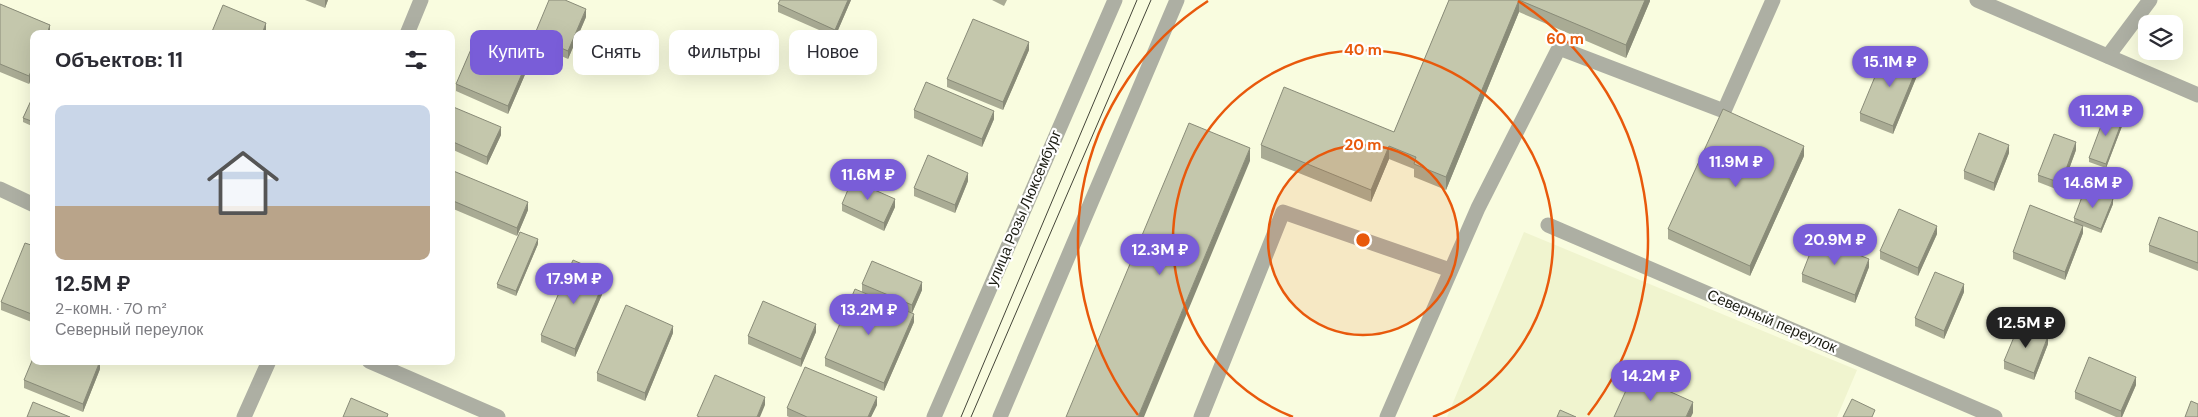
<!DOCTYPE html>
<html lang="ru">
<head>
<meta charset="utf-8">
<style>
  :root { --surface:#fff; --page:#f7f7f7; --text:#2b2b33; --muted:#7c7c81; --line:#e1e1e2; --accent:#795dd8 }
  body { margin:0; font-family:"DM Sans",sans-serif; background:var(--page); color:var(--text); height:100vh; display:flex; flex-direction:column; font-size:19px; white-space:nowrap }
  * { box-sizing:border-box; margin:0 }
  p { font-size:16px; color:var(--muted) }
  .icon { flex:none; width:28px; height:28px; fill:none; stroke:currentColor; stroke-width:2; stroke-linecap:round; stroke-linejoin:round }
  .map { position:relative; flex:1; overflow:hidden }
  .drawer { position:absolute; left:30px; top:30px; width:425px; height:335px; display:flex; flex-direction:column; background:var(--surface); border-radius:10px; box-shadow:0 5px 20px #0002 }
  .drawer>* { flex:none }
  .top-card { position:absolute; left:470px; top:30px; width:475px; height:45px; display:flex; gap:10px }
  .fabs { position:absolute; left:2138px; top:15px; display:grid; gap:10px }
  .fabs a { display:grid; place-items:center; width:45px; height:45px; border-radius:10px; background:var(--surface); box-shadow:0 5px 20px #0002; font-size:25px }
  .price { position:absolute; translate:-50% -42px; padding:0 11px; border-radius:18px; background:var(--accent); color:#fff; font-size:16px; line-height:32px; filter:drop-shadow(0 1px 2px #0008) }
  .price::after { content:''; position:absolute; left:50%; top:30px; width:15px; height:11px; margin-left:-8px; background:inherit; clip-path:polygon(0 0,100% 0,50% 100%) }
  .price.selected { background:#222; color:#fff }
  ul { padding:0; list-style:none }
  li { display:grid; align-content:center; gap:10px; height:265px; padding:0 25px }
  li+li { border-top:1px solid var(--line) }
  li span { display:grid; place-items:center; height:155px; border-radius:10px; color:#555 }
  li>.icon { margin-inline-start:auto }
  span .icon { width:90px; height:90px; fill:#fffc; stroke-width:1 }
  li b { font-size:21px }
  h2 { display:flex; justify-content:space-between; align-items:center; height:60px; padding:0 25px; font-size:21px }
  .tag { padding:0 18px; border-radius:10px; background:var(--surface); box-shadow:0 5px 20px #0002; font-size:18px; line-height:45px }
  .tag.selected { background:var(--accent); color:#fff }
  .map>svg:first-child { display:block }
  .built { fill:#f0f4cf }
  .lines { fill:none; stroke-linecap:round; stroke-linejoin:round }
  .service { stroke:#adafa3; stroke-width:15 }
  .minor { stroke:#adafa3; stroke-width:15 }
  .tertiary { stroke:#adafa3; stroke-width:15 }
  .tram { stroke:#444538; stroke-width:1 }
  .wall { fill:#a9ab94 }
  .shaded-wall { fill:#898b78 }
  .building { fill:#c4c7ac; stroke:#898b78 }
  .ring { fill:none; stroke:#e8590c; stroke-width:2.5 }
  .labels { text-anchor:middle; stroke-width:4.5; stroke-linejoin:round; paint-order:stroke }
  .street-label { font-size:15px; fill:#1c1d13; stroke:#fff }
  .centre { fill:#e8590c; stroke:#fff; stroke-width:2.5 }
  .ring-label { font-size:15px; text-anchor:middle; font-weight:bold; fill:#e8590c; stroke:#fff; stroke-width:4.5; stroke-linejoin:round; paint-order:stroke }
</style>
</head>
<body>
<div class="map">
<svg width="2198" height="417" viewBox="0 0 2198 417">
  <rect width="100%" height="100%" fill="#f9fcdf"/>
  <path class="built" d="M1524,232L1857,370L1837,417H1447Z"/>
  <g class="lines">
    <path class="service" d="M2108,56L2150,0
      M1201,417L1283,212L1450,270
      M1387,417L1478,208L1559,48L1724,111L1773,0"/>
    <path class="minor" d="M407,34L421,0
      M0,189L34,205
      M1548,225L1995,417
      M369,361L498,417
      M244,417L269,361"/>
    <path class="tertiary" d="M1977,0L2198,95
      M934,417L1115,0
      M1000,417L1177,0"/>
    <path class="tram" d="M961,417L1137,0
      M971,417L1151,0"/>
  </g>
  <path class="wall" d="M305,0H328L325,8Z
    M851,0L835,37L778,12V4Z
    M992,0H1007L1004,6Z
    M1449,0H1650V1L1626,58L1519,12L1446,190L1414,177V169L1389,159L1371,202L1261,158V145L1394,132Z
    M0,4L50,25V34H34V72L29,84L0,72Z
    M586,17L568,59L534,44V36Z
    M1029,50L1003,110L947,87V79Z
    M530,63L508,114L456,91V84Z
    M1919,71L1893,134L1860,121V113Z
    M34,94V127L23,122V118Z
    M451,106L501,135L487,165L451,149Z
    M914,110L994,119L982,147L914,118Z
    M2124,121L2106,168L2089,162V158Z
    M2076,150L2061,191L2038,182V175Z
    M2009,153L1994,191L1964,179V171Z
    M1804,156L1750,276L1668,239V229Z
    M451,170L528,210L517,236L451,208Z
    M968,181L955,213L914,196V188Z
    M842,204L895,207L884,231L842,211Z
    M2113,204L2101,233L2083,226V233L2065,280L2013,259V252L2074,222V218Z
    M2198,232V271L2149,252V245Z
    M1937,234L1918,276L1880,259V251Z
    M538,244L516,296L497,288V284Z
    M34,246V323L1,310V302Z
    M1869,267L1855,303L1802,282V274Z
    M607,283L575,357L541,342V335Z
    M862,284L922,290L912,313L862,292Z
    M1964,292L1944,339L1915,326V318Z
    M914,322L884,391L825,366V358Z
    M816,332L801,367L748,344V336Z
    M673,333L645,401L597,381V373Z
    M2048,344L2034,380L2004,369V361Z
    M100,369L83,412L24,388V380Z
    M2136,385L2122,417H2116L2075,399V392Z
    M877,405L871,417H789L787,416V408Z"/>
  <path class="shaded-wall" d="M325,0H328L325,8Z
    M848,0H851L835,37V30Z
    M1519,0V12L1446,190V177Z
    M1645,0H1650V1L1626,58V45Z
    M586,9V17L568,59V51Z
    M266,23V31L265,34H262Z
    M50,25V34H47Z
    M1029,42V50L1003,110V102Z
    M530,55V63L508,114V106Z
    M1919,63V71L1893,134V126Z
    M34,64V72L29,84V76Z
    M994,111V119L982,147V139Z
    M2124,116V121L2106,168V164Z
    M501,127V135L487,165V157Z
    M2076,142V150L2061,191V183Z
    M2009,145V153L1994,191V183Z
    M1389,146V159L1371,202V190Z
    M1804,146V156L1750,276V266Z
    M1250,148V161L1144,417H1138Z
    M968,173V181L955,213V205Z
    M895,199V207L884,231V223Z
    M2113,199V204L2101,233V229Z
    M528,202V210L517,236V228Z
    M1937,226V234L1918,276V268Z
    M2083,226V233L2065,280V272Z
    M538,239V244L516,296V291Z
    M1869,259V267L1855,303V295Z
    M607,275V283L575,357V349Z
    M922,282V290L912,313V305Z
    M1964,284V292L1944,339V331Z
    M914,314V322L884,391V383Z
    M816,324V332L801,367V359Z
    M673,326V333L645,401V393Z
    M2048,336V344L2034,380V373Z
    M100,361V369L83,412V404Z
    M2136,377V385L2122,417H2121V411Z
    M765,397V405L760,417H757Z
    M877,397V405L871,417H868Z
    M1693,402V413L1691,417H1686Z"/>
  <path class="building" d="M549,0H565L586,9L568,51L534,36Z
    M780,0H848L835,30L778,4Z
    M1449,0H1519L1446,177L1414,164L1416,157L1389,146L1371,190L1261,145L1284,87L1394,132Z
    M1519,0H1645L1626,45Z
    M0,4L50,25L47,34H34V64L29,76L0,64Z
    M223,5L266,23L262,34H211Z
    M973,19L1029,42L1003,102L947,79Z
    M478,33L530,55L508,106L456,84Z
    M1886,50L1919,63L1893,126L1860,113Z
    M926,82L994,111L982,139L914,110Z
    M34,94V122L23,118Z
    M451,106L501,127L487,157L451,141Z
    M1723,109L1804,146L1750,266L1668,229Z
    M2107,110L2124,116L2106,164L2089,158Z
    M1189,123L1250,148L1138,417H1066Z
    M1979,133L2009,145L1994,183L1964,171Z
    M2054,134L2076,142L2061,183L2038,175Z
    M928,155L968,173L955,205L914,188Z
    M451,170L528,202L517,228L451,200Z
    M852,180L895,199L884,223L842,204Z
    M2085,189L2113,199L2101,229L2074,218Z
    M2030,205L2083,226L2065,272L2013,252Z
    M1899,209L1937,226L1918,268L1880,251Z
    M2159,217L2198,232V263L2149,245Z
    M520,232L538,239L516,291L497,284Z
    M1816,238L1869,259L1855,295L1802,274Z
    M25,243L34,246V315L1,302Z
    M573,260L607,275L575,349L541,335Z
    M872,261L922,282L912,305L862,284Z
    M1935,272L1964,284L1944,331L1915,318Z
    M855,289L914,314L884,383L825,358Z
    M763,301L816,324L801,359L748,336Z
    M626,305L673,326L645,393L597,373Z
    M2019,325L2048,336L2034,373L2004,361Z
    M34,356V361H100L83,404L24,380Z
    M2089,357L2136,377L2121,411L2075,392Z
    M805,367L877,397L868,417H807L787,408Z
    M715,375L765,397L757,417H700L697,416Z
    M1633,375L1693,402L1686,417H1614Z
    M351,398L388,414L387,417H343Z
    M1852,399L1875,410L1872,417H1843Z
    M2191,401L2198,404V417H2185Z
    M33,402L70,417H27Z
    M1560,410L1576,417H1557Z"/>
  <circle cx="1363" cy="240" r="95" fill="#e8590c" fill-opacity=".12"/>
  <g class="ring">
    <circle cx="1363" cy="240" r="95"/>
    <path d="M1293 417A190 190 0 1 1 1433 417"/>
    <path d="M1138 415A285 285 0 0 1 1208 1M1518 1A285 285 0 0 1 1588 415"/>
  </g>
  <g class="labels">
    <g class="street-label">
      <text transform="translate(1024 208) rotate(-67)" y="5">улица Розы Люксембург</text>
      <text transform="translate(1772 321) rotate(23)" y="5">Северный переулок</text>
    </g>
  </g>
  <circle cx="1363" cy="240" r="8" class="centre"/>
  <g class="ring-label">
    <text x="1565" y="44">60 m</text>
    <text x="1363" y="55">40 m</text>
    <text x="1363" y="150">20 m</text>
  </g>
</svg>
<div class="fabs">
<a><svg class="icon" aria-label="layers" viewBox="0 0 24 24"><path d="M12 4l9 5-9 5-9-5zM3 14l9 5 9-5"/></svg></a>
</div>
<b class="price" style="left:1890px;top:88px">15.1M ₽</b>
<b class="price" style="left:2106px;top:137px">11.2M ₽</b>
<b class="price" style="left:1736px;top:188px">11.9M ₽</b>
<b class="price" style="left:868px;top:201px">11.6M ₽</b>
<b class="price" style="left:2093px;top:209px">14.6M ₽</b>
<b class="price" style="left:1835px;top:266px">20.9M ₽</b>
<b class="price" style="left:1160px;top:276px">12.3M ₽</b>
<b class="price" style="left:574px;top:305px">17.9M ₽</b>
<b class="price" style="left:869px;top:336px">13.2M ₽</b>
<b class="price selected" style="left:2026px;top:349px">12.5M ₽</b>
<b class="price" style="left:1651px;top:402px">14.2M ₽</b>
<div class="top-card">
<a class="tag selected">Купить</a>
<a class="tag">Снять</a>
<a class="tag">Фильтры</a>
<a class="tag">Новое</a>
</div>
<section class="drawer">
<h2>Объектов: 11<svg class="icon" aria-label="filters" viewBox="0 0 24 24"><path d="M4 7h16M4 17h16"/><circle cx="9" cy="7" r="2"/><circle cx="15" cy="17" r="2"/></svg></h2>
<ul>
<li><span style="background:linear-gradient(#c9d6e8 65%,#b9a48a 0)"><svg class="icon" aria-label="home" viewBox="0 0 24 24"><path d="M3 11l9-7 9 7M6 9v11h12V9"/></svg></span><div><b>12.5M ₽</b><p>2-комн. · 70 m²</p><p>Северный переулок</p></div></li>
</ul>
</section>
</div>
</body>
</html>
